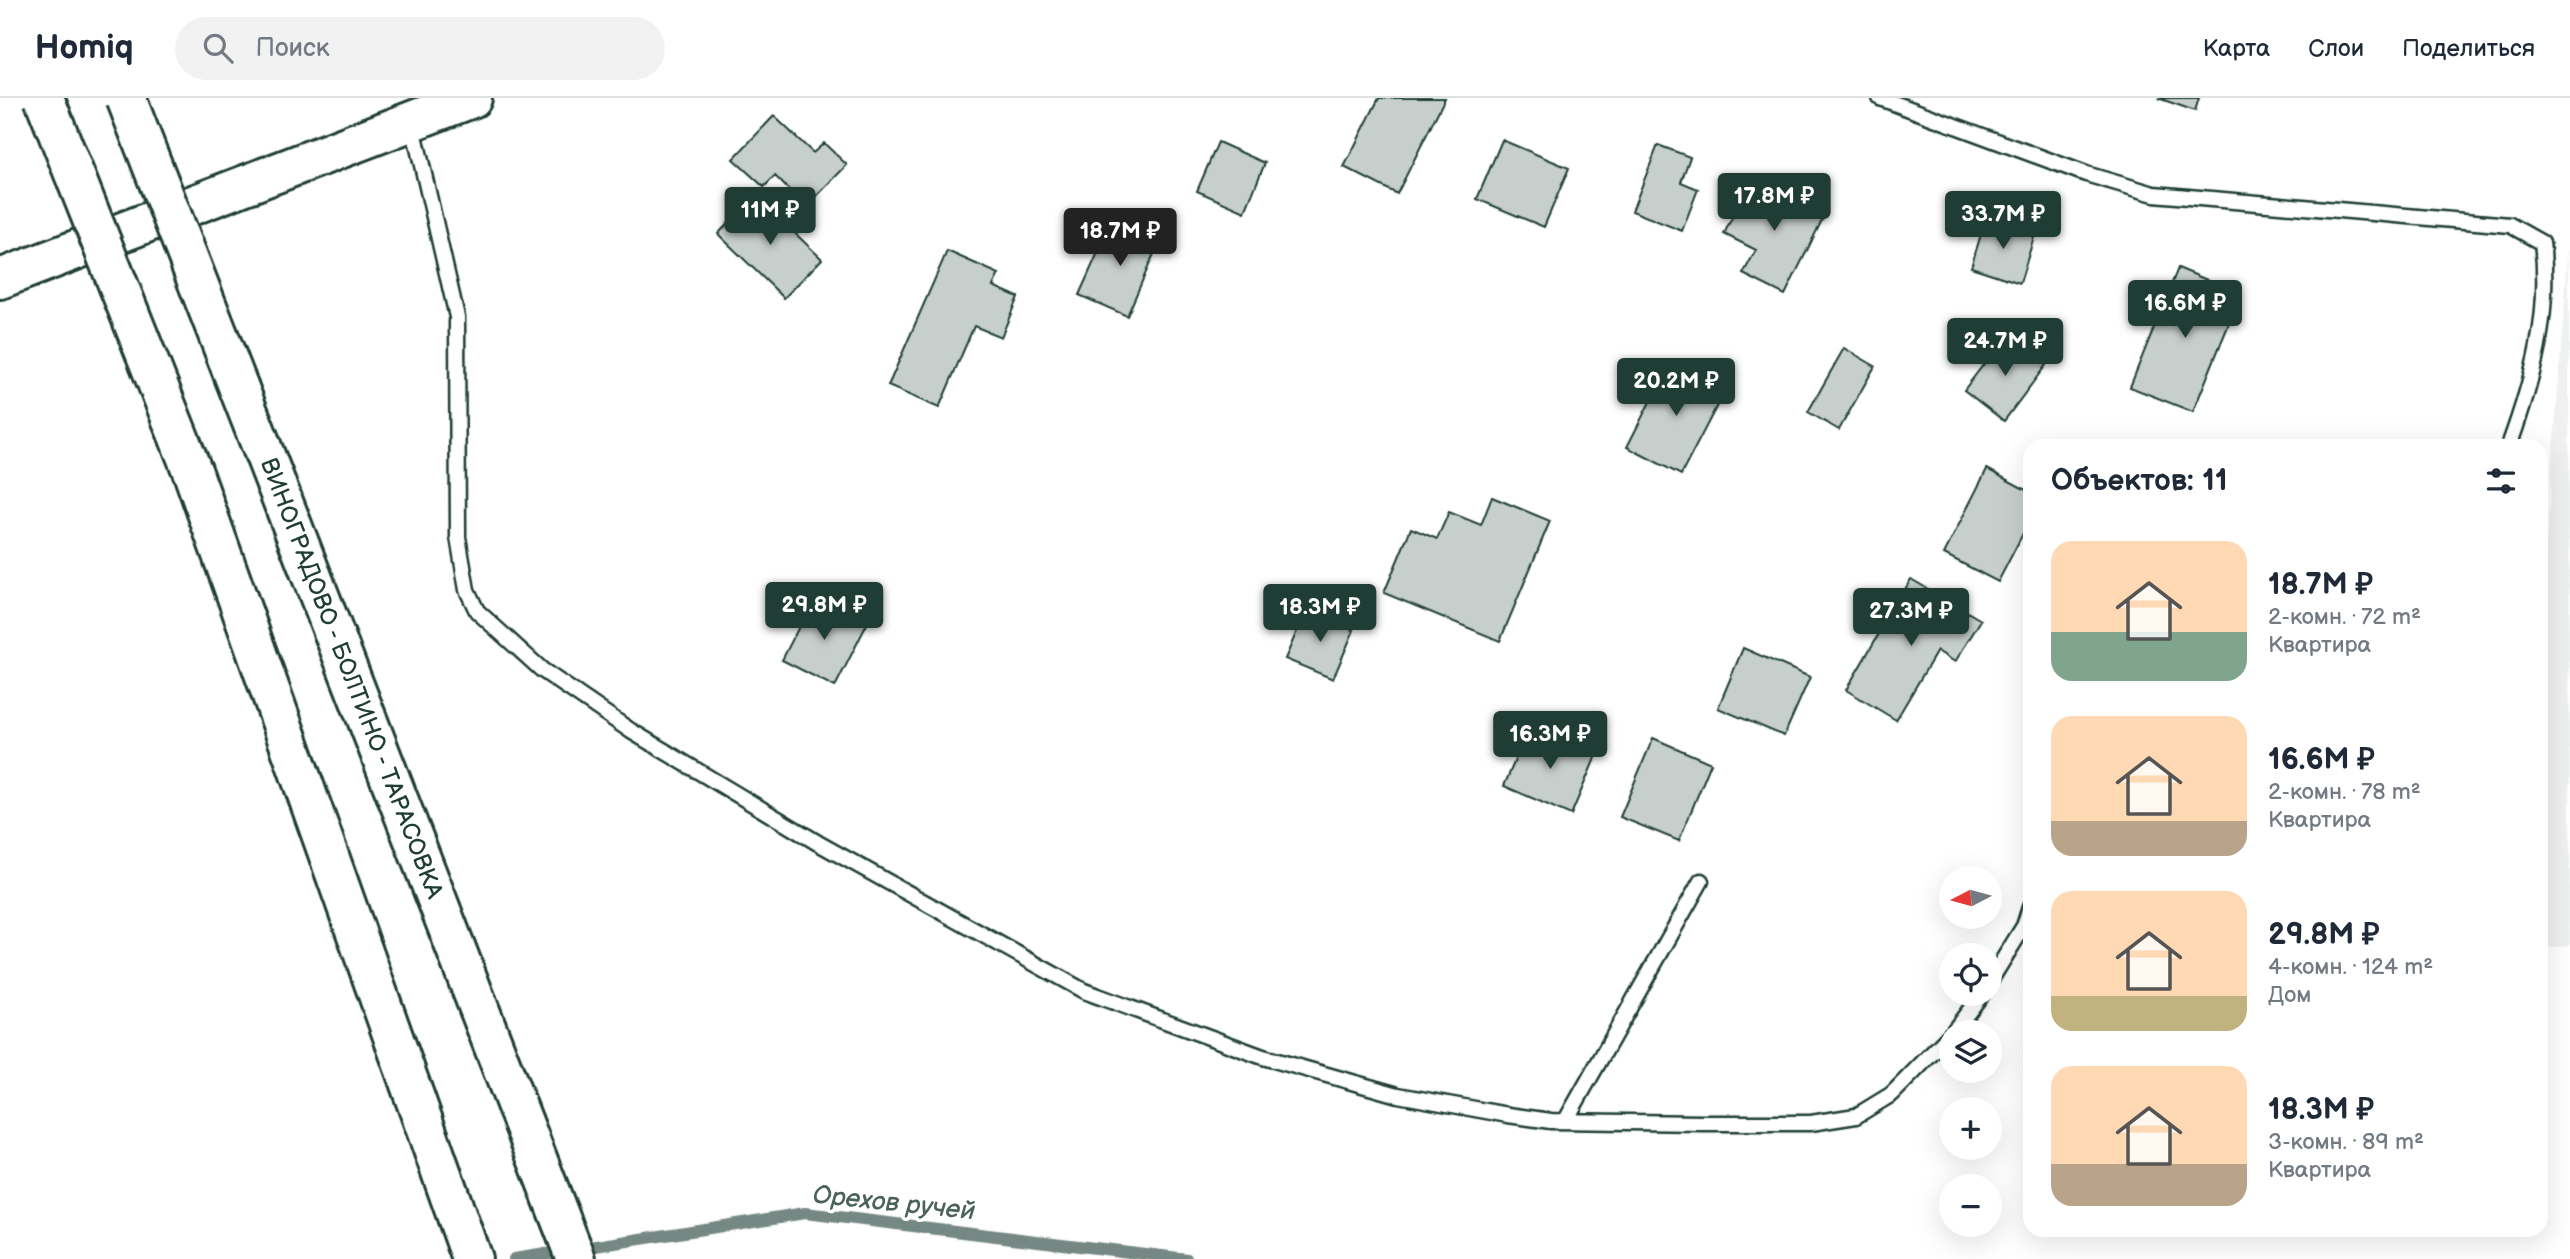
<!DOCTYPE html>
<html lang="ru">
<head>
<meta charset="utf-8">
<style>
  :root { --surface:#fff; --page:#f2f2f3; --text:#1f2937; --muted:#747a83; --line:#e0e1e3; --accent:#1f3d34 }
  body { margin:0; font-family:"Balsamiq Sans",sans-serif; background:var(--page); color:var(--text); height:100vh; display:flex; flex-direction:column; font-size:26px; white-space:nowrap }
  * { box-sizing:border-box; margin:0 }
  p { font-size:23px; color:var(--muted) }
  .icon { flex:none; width:38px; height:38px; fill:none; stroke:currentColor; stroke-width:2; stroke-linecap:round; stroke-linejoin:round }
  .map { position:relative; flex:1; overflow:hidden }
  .panel { position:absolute; left:2023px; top:341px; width:525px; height:798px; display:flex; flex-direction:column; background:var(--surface); border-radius:21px; box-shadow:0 7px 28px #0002 }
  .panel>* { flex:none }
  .needle { width:46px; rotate:264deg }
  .buttons { position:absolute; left:1939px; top:768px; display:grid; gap:14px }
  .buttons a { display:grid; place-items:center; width:63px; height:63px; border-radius:50%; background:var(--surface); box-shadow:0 7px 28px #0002; font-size:35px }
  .price { position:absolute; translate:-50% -60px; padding:0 16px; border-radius:7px; background:var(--accent); color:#fff; font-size:23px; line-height:46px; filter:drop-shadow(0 2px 4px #0008) }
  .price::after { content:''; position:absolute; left:50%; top:42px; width:21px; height:16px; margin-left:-10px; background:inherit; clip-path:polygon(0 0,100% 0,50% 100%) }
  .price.selected { background:#222; color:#fff }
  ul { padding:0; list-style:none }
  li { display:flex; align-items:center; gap:21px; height:175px; padding:0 28px }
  li span { display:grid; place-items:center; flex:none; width:196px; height:140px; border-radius:21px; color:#555 }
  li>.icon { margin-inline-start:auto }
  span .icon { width:84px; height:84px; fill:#fffc; stroke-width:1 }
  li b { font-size:30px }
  h2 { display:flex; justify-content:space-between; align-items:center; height:84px; padding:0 28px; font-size:30px }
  header { display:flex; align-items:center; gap:42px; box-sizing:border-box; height:98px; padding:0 35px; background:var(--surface); border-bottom:2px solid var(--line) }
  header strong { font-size:33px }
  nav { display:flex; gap:38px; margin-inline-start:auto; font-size:24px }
  .search { width:490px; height:63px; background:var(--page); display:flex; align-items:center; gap:18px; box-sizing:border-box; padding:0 24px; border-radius:38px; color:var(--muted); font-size:26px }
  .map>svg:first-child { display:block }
  .built { fill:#eef1f0 }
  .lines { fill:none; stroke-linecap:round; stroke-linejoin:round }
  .stream { stroke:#758883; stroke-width:12 }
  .building { fill:#c7cfcc; stroke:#1f3d34; stroke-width:2 }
  .lane-casing { stroke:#1f3d34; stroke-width:19 }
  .secondary-casing { stroke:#1f3d34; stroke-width:44 }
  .primary-casing { stroke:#1f3d34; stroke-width:44 }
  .lane { stroke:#fff; stroke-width:14 }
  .secondary { stroke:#fff; stroke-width:38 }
  .primary { stroke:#fff; stroke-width:38 }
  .primary-bridge-casing { stroke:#1f3d34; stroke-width:44; stroke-linecap:butt }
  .primary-bridge { stroke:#fff; stroke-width:38 }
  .labels { text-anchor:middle; stroke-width:7; stroke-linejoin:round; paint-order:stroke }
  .street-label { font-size:24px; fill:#1f3d34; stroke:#fff }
  .water-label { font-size:26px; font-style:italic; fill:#4a625b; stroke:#fff }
</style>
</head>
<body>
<header>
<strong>Homiq</strong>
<div class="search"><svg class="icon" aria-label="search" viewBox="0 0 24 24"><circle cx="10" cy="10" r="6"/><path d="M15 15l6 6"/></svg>Поиск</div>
<nav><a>Карта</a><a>Слои</a><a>Поделиться</a></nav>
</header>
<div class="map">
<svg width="2570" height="1161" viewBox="0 0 2570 1161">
  <rect width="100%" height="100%" fill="#fff"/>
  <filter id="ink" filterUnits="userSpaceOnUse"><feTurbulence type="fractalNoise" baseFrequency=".0143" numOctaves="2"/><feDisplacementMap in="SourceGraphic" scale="14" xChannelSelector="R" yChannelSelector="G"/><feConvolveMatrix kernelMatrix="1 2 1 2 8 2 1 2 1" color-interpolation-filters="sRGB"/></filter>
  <g filter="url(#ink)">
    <path class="built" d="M2569,145L2570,847L2541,851V514Z"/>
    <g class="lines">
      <path class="stream" d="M514,1161L805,1115L1187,1161"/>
    </g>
    <path class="building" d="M1379,0H1445L1397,96L1344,69Z
      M2158,0H2199L2195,13Z
      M774,18L813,55L824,45L847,67L806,109L775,78L764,89L733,61Z
      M1502,42L1569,70L1544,129L1477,101Z
      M1218,44L1265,65L1245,114L1197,93Z
      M1658,47L1690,59L1681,84L1698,91L1682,133L1632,113Z
      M1752,78L1826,114L1785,197L1743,176L1756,152L1724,136Z
      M755,97L822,161L784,200L718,136Z
      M1986,120L2035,136L2020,185L1971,169Z
      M1113,121L1160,142L1127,218L1079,197Z
      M947,153L999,176L993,188L1018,199L1001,239L974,228L939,310L888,288Z
      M2178,170L2241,196L2193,314L2130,289Z
      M2007,236L2046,267L2004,323L1964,292Z
      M1844,250L1875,268L1839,332L1808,314Z
      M1670,264L1725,292L1681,377L1627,349Z
      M1987,371L2030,394V422L1998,484L1944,456Z
      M1492,399L1550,423L1500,543L1384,495L1411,430L1437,441L1449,414L1481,427Z
      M1911,481L1981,522L1955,564L1937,553L1896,622L1846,592Z
      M814,499L867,526L835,589L782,562Z
      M1306,512L1354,532L1333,581L1285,561Z
      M1743,550L1810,579L1784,638L1718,610Z
      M1529,629L1596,658L1571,717L1504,688Z
      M1653,640L1711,665L1679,743L1620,719Z"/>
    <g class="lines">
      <g class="lane-casing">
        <path id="lane" d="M1880,0L2086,76L2154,96L2510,127L2542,145C2551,216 2533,282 2509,348
          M412,24L457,219L458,439L467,492L477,513L542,572L631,633L818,745L1084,893L1263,959L1398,997L1508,1017L1551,1023L1704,1025H1811L1856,1018L1892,996L1951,936
          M1990,883L2024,828L2030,809
          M1953,934L1982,896
          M1566,1022L1701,783"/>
      </g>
      <g class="secondary-casing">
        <path id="secondary" d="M0,181L472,0"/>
      </g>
      <g class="primary-casing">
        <path id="primary" d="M261,347L576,1161
          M193,375L472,1161"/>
      </g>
      <use href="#lane" class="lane"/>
      <use href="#secondary" class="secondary"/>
      <use href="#primary" class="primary"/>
      <g class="primary-bridge-casing">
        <path id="primary-bridge" d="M44,0L193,375
          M126,0L261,347"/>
      </g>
      <use href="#primary-bridge" class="primary-bridge"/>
    </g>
  </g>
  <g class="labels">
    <g class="street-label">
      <text transform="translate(352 580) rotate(69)" y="8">ВИНОГРАДОВО - БОЛТИНО - ТАРАСОВКА</text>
    </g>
    <g class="water-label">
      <text transform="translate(894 1104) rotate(6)" y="9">Орехов ручей</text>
    </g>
  </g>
</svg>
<div class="buttons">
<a><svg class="needle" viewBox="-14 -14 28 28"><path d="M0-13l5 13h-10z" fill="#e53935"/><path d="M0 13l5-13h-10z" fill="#747a83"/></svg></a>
<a><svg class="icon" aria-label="locate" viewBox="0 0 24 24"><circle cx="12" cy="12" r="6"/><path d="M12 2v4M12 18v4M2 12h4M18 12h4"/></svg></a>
<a><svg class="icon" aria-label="layers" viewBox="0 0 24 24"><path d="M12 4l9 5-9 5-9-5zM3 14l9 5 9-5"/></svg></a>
<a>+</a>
<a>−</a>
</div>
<b class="price" style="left:1774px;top:135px">17.8M ₽</b>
<b class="price" style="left:770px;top:149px">11M ₽</b>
<b class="price" style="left:2003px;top:153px">33.7M ₽</b>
<b class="price selected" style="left:1120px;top:170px">18.7M ₽</b>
<b class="price" style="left:2185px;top:242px">16.6M ₽</b>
<b class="price" style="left:2005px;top:280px">24.7M ₽</b>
<b class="price" style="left:1676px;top:320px">20.2M ₽</b>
<b class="price" style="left:824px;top:544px">29.8M ₽</b>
<b class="price" style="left:1320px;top:546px">18.3M ₽</b>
<b class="price" style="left:1911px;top:550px">27.3M ₽</b>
<b class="price" style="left:1550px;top:673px">16.3M ₽</b>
<section class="panel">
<h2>Объектов: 11<svg class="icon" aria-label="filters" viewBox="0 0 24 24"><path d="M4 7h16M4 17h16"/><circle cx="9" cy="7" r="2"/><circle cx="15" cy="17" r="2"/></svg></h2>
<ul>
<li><span style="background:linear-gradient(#ffd9b3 65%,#7fa58c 0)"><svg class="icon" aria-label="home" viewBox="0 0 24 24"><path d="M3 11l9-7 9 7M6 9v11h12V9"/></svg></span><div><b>18.7M ₽</b><p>2-комн. · 72 m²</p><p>Квартира</p></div></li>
<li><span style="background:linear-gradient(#ffd9b3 75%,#b9a48a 0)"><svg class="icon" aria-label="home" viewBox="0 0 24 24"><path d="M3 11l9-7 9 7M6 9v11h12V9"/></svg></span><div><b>16.6M ₽</b><p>2-комн. · 78 m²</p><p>Квартира</p></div></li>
<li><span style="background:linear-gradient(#ffd9b3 75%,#c2b280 0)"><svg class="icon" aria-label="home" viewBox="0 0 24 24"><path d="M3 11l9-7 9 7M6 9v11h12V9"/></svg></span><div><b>29.8M ₽</b><p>4-комн. · 124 m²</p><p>Дом</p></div></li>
<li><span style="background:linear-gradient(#ffd9b3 70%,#b9a48a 0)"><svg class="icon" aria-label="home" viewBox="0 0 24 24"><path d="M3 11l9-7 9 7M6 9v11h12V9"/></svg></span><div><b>18.3M ₽</b><p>3-комн. · 89 m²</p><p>Квартира</p></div></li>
</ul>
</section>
</div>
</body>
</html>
